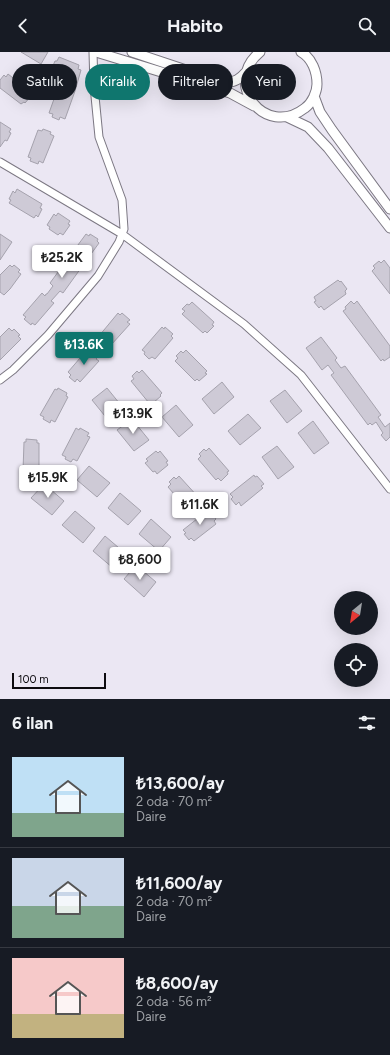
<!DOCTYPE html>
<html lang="tr">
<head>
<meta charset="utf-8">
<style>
  :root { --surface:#171b24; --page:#20242c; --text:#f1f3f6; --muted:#9ea1a6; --line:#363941; --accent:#0f766e }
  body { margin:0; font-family:Figtree,sans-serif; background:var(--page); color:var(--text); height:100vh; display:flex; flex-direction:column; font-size:15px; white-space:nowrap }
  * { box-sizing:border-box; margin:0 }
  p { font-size:13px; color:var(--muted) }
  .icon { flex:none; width:22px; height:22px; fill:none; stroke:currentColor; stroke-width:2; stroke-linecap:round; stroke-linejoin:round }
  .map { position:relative; height:647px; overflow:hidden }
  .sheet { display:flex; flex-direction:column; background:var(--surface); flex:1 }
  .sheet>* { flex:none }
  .banner { position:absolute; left:12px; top:12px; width:366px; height:36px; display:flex; gap:8px }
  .needle { width:26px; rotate:210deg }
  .controls { position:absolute; left:334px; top:539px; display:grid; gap:8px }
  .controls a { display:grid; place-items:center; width:44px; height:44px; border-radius:50%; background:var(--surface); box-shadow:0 4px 16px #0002; font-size:20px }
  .scale { position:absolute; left:12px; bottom:10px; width:94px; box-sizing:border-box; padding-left:4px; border:2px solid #0d0b0f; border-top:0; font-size:11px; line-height:14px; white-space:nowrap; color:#0d0b0f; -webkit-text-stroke:3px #ebe7f3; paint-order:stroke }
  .price { position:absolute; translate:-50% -34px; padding:0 9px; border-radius:4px; background:#fff; color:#222; font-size:13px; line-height:26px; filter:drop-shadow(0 1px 2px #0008) }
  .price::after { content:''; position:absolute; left:50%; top:24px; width:12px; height:9px; margin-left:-6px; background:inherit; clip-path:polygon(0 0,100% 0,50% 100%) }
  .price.current { background:var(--accent); color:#fff }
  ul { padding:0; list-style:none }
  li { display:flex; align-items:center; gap:12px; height:100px; padding:0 12px }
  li+li { border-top:1px solid var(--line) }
  li span { display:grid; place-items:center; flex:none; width:112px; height:80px; border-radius:0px; color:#555 }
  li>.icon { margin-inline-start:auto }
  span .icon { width:48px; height:48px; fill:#fffc; stroke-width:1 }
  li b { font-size:17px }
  h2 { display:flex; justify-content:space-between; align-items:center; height:48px; padding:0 12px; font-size:17px }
  .pill { padding:0 14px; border-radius:18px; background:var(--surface); box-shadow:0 4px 16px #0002; font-size:14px; line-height:36px }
  .pill.current { background:var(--accent); color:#fff }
  header { display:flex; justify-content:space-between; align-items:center; height:52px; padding:0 12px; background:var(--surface); font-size:18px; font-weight:700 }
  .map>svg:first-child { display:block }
  .building { fill:#cecad6; stroke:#a5a2ad }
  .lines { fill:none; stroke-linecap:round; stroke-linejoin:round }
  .minor-casing { stroke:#7c7883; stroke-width:9 }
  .tertiary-casing { stroke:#7c7883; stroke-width:11 }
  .minor { stroke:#fff; stroke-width:7 }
  .tertiary { stroke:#fff; stroke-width:9 }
</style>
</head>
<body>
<header><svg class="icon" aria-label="back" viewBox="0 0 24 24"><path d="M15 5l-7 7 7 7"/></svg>Habito<svg class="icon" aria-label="search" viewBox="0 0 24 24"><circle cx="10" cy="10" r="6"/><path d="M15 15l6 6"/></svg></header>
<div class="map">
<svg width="390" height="647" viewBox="0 0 390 647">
  <rect width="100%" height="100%" fill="#ebe7f3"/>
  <path class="building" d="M21,0H48L41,12Z
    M59,5L79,13L78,17L81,18L75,39L65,67L60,65L59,68L52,65L53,62L49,61L59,33L61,34L64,24L53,20L55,16H52L55,9H57Z
    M8,22L31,40L29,43L31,44L25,51L24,50L21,52L0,36V28L4,23L6,25Z
    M0,70L11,77L9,80L11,81L7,89L5,88L0,95Z
    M43,77L51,80L50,82L54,84L43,111L39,109L38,112L30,109L31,106L28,105L38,78L42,79Z
    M17,137L42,152L40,156L42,157L38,165L36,163L34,166L9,151L11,148L9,147L13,139L15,141Z
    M58,161L70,169L68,172L70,173L63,183L60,181L58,183L49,177L50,175L47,173L54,162L56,164Z
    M0,182L12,190L0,208Z
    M86,182L89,184L90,182L98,187L97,189L99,191L63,241L60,239L51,249L54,251L35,273L32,271L31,273L24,267L26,265L23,263L42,241L45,244L46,242H47L53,234L50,231Z
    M384,208L390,216V242L372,219L375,216L373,214L379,209L381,211Z
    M10,213L12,215L14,213L20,218L18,220L21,222L10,237L4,243L0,240V223Z
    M338,228L340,230L341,229L347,237L345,239L346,242L324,258L321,254L319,256L314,250L316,249L314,245Z
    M351,249L354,252L357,249L390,294V305L384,309L383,307L381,309L343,259L346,257L345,255Z
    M192,250L214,270L212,273L214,274L207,281L205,279L203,281L182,262L185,259L182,257L187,252L189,253Z
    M118,261L120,263L122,261L130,268L127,270L130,272L111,293L108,291L106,293L100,288L102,286L99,284Z
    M162,275L164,277L165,275L173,282L171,284L173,286L155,307L152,305L149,307L144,302L145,300L142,298Z
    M9,276L12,279L14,277L20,283L18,284L21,287L0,308V285Z
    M321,285L337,306L335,308L341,316L345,314L381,363L378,365L385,375L390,371V385L386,389L381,383L383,381L376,370L372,373L370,371L368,373L331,323L334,321L328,313L322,318L306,296Z
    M87,298L89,299L91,298L98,305L96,307L99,309L80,330L77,327L75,330L69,325L71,323L68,320Z
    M186,298L207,319L205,321L207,322L199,329L197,327L195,329L175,309L178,306L176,304L181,299L183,301Z
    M142,318L162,341L160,343L161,344L153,351L151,349L149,351L131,329L134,327L132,324L137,319L139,321Z
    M222,330L234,345L214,362L202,347Z
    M58,336L67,341L66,344L68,345L55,370L51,368L50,371L43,367L44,365L40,363L55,337L57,338Z
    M107,336L124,357L109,369L92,348Z
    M285,338L302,359L287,371L270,349Z
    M176,353L193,373L179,385L162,365Z
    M248,362L261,376L240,393L228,379Z
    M132,367L149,388L134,399L117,378Z
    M313,369L329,391L314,402L298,381Z
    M76,376L79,378L80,376L89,381L87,384L90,385L77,409L73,407L71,410L65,407L66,405L62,403Z
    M26,387L37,388V391H39V419H35V422H28V419H23L24,390H26Z
    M277,394L294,415L278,427L262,405Z
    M209,396L229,419L227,420L228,422L221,429L218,426L216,428L198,407L201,404L199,402L204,397L206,399Z
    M156,399L158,401L160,399L168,409L166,410L168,413L157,422L155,419L153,420L145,411L148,409L146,407Z
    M89,414L110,431L97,445L77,428Z
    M254,423L255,425L257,424L264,432L261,434L263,436L241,454L239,450L236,453L231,447L233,445L230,442Z
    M179,424L199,446L196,448L198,450L190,456L188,454L186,456L168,435L171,432L169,430L174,425L176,427Z
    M44,432L64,449L52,463L31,446Z
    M120,441L141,459L128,473L108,456Z
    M75,459L95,476L83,491L62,473Z
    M207,459L208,461L210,459L216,467L214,469L216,472L194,489L191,486L189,488L184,482L186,481L183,478Z
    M151,467L171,485L159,499L139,482Z
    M105,484L126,502L113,516L93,499Z
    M136,513L156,530L144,545L124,527Z"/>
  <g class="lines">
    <g class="minor-casing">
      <path id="minor" d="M0,110L122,182L244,272L301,323L390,437
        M0,328L13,318L48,283L98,224L119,190L124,177L122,148L99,85L94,34L93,0"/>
    </g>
    <g class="tertiary-casing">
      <path id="tertiary" d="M96,0L230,41L254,54
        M132,0L225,31C235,30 240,27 246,20
        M260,0C222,31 265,87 305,56C312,51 317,40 317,32C317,20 312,6 301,0
        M314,44L320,60L332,78L390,157
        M287,65L308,75L328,96L390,176"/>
    </g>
    <use href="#minor" class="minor"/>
    <use href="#tertiary" class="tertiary"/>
  </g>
</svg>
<div class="controls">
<a><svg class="needle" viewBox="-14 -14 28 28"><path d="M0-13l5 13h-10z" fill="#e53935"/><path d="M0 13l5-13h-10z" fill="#9ea1a6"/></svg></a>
<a><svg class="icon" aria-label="locate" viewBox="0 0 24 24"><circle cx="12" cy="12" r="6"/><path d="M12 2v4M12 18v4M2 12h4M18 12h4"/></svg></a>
</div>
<div class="scale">100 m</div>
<b class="price" style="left:62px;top:227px">₺25.2K</b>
<b class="price current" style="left:84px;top:314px">₺13.6K</b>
<b class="price" style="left:133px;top:383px">₺13.9K</b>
<b class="price" style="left:48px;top:447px">₺15.9K</b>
<b class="price" style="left:200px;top:474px">₺11.6K</b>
<b class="price" style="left:140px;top:529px">₺8,600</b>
<div class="banner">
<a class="pill">Satılık</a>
<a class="pill current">Kiralık</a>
<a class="pill">Filtreler</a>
<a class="pill">Yeni</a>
</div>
</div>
<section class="sheet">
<h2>6 ilan<svg class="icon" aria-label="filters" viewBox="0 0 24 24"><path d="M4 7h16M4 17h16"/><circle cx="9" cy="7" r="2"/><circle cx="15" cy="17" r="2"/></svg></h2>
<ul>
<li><span style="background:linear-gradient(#bfe0f5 70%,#7fa58c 0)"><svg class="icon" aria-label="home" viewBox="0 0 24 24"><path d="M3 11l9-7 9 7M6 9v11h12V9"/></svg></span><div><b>₺13,600/ay</b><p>2 oda · 70 m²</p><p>Daire</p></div></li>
<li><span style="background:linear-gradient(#c9d6e8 60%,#7fa58c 0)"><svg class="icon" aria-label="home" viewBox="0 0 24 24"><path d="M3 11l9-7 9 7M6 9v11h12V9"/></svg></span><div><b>₺11,600/ay</b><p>2 oda · 70 m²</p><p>Daire</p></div></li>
<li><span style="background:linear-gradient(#f6c9c9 70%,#c2b280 0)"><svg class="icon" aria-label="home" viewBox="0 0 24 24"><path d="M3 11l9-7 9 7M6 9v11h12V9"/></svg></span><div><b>₺8,600/ay</b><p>2 oda · 56 m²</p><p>Daire</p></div></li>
</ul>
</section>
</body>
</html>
